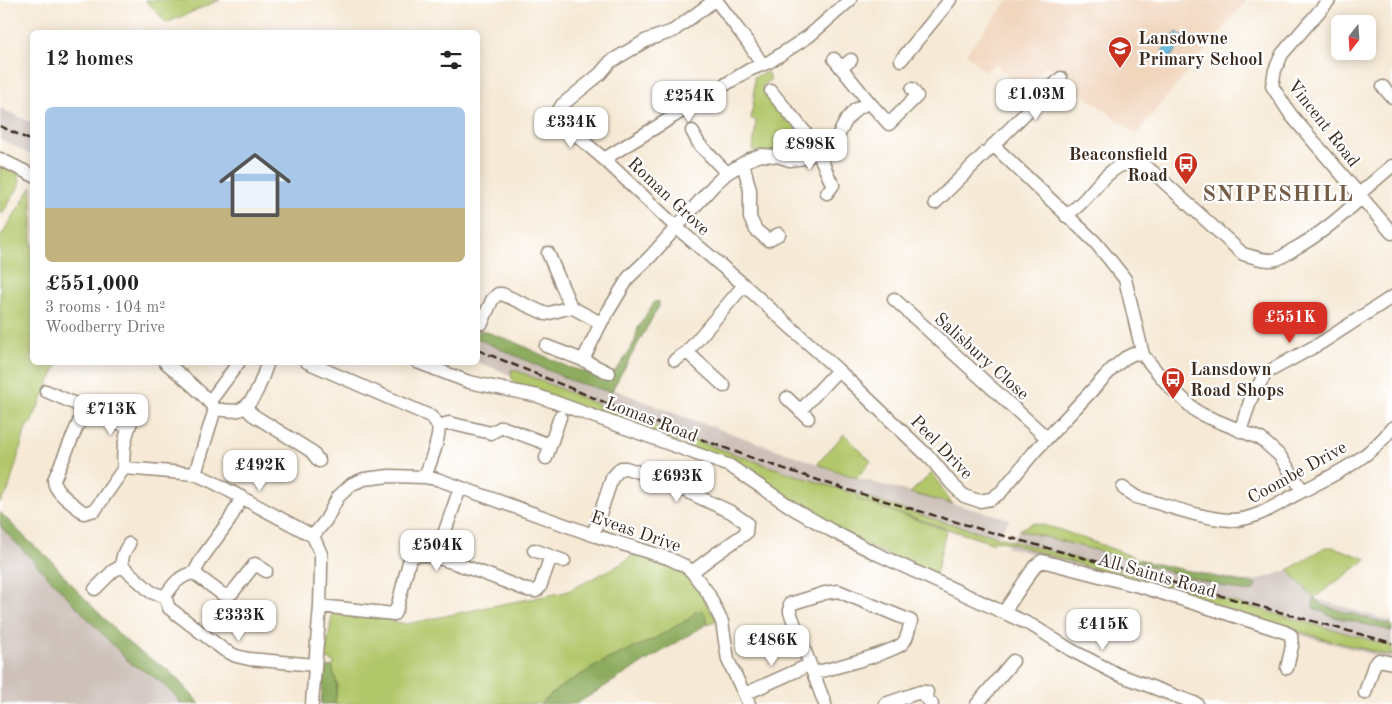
<!DOCTYPE html>
<html lang="en">
<head>
<meta charset="utf-8">
<style>
  :root { --surface:#fff; --page:#f6f6f6; --text:#222; --muted:#767676; --line:#e0e0e0; --accent:#d93025 }
  body { margin:0; font-family:"Old Standard TT",serif; background:var(--page); color:var(--text); height:100vh; display:flex; flex-direction:column; font-size:19px; white-space:nowrap }
  * { box-sizing:border-box; margin:0 }
  p { font-size:16px; color:var(--muted) }
  .icon { flex:none; width:28px; height:28px; fill:none; stroke:currentColor; stroke-width:2; stroke-linecap:round; stroke-linejoin:round }
  .map { position:relative; flex:1; overflow:hidden }
  .side { position:absolute; left:30px; top:30px; width:450px; height:335px; display:flex; flex-direction:column; background:var(--surface); border-radius:8px; box-shadow:0 2px 12px #0003 }
  .side>* { flex:none }
  .needle { width:32px; rotate:197deg }
  .fabs { position:absolute; left:1331px; top:15px; display:grid; gap:10px }
  .fabs a { display:grid; place-items:center; width:45px; height:45px; border-radius:8px; background:var(--surface); box-shadow:0 2px 12px #0003; font-size:25px }
  .price { position:absolute; translate:-50% -42px; padding:0 11px; border-radius:10px; background:#fff; color:#222; font-size:16px; line-height:32px; filter:drop-shadow(0 1px 2px #0008) }
  .price::after { content:''; position:absolute; left:50%; top:30px; width:15px; height:11px; margin-left:-8px; background:inherit; clip-path:polygon(0 0,100% 0,50% 100%) }
  .price.selected { background:var(--accent); color:#fff }
  ul { padding:0; list-style:none }
  li { display:grid; align-content:center; gap:10px; height:265px; padding:0 15px }
  li+li { border-top:1px solid var(--line) }
  li span { display:grid; place-items:center; height:155px; border-radius:8px; color:#555 }
  li>.icon { margin-inline-start:auto }
  span .icon { width:90px; height:90px; fill:#fffc; stroke-width:1 }
  li b { font-size:21px }
  h2 { display:flex; justify-content:space-between; align-items:center; height:60px; padding:0 15px; font-size:21px }
  .map>svg:first-child { display:block }
  .built { fill:#f1d5bd }
  .industrial { fill:#cec1ba }
  .green { fill:#b2c76b; stroke:#767844 }
  .forest { fill:#8dac5f; stroke:#646b3e }
  .water { fill:#62b8de; stroke:#4e717e }
  .lines { fill:none; stroke-linecap:round; stroke-linejoin:round }
  .minor-casing { stroke:#988a7a; stroke-width:15 }
  .minor { stroke:#fff; stroke-width:12 }
  .rail { stroke:#3b2a1e; stroke-width:2.5; stroke-dasharray:8 4; stroke-linecap:butt }
  .labels { text-anchor:middle; stroke-width:4.5; stroke-linejoin:round; paint-order:stroke }
  .poi-label { font-size:18px; font-weight:bold; fill:#3b2a1e; stroke:#fff; text-anchor:start }
  .street-label { font-size:18px; fill:#3b2a1e; stroke:#fff }
  .district-label { font-size:22px; font-weight:bold; letter-spacing:1px; fill:#745c46; stroke:#fff }
</style>
</head>
<body>
<div class="map">
<svg width="1392" height="704" viewBox="0 0 1392 704">
  <rect width="100%" height="100%" fill="#fff"/>
  <filter id="ink" filterUnits="userSpaceOnUse"><feTurbulence type="fractalNoise" baseFrequency=".02" numOctaves="2"/><feDisplacementMap in="SourceGraphic" scale="10" xChannelSelector="R" yChannelSelector="G"/><feConvolveMatrix kernelMatrix="1 2 1 2 8 2 1 2 1" color-interpolation-filters="sRGB"/></filter>
  <filter id="wash" filterUnits="userSpaceOnUse"><feTurbulence type="fractalNoise" baseFrequency=".0096" numOctaves="4" result="noise"/><feDisplacementMap in="SourceGraphic" scale="20" xChannelSelector="R" yChannelSelector="G"/><feGaussianBlur stdDeviation="1.12" result="paint"/><feColorMatrix in="noise" values="0 0 0 0 0 0 0 0 0 0 0 0 0 0 0 0 0 1.4 0 .05"/><feComposite in="paint" operator="in"/></filter>
  <g filter="url(#wash)">
    <rect width="100%" height="100%" fill="#f6e9d5"/>
    <path class="built" d="M1009,0H1247L1136,134L1061,78L1046,65L1023,90L995,63L985,72L966,53Z"/>
    <path class="industrial" d="M0,108L32,123V155L0,139Z
      M478,331L551,364L671,412L857,478L1010,519L992,543L930,525L661,436L478,362Z
      M1033,523L1058,529L1148,562L1244,581L1258,580L1288,570L1314,598L1392,621V660L1300,635L1145,583L1006,547L1019,530Z
      M0,526L131,664L151,676L171,689L181,704H0Z"/>
    <path class="green" d="M145,0H220L166,23L157,12Z
      M767,72L771,79L762,86L763,89L784,114L783,120L792,123L804,143L810,149C796,161 770,150 753,151L756,120L751,119L754,96V77Z
      M0,165L19,175L20,185L2,214L0,213Z
      M32,186V362L58,363L30,425H27L8,491L0,503V238Z
      M511,370H515L594,403L688,438L789,473L930,518L1392,646V656L1327,640L1009,543L995,540L992,543L856,499L946,530L935,579L823,523L732,462L519,386L512,379Z
      M844,434L871,461L857,478L817,464Z
      M932,473L952,504L910,493Z
      M1033,523L1058,529L1148,562L1129,559L1019,530Z
      M1325,547H1333L1367,559L1314,598L1288,570Z
      M635,554L686,572L717,620L707,624V617L696,611L687,620L652,640L604,661L560,687L540,704H335L337,685L332,666L335,663L325,658L333,609L407,624L497,605L566,592L619,565Z"/>
    <path class="forest" d="M659,301V306L611,392L572,381L478,339V329L512,341L568,367L604,377L614,372L623,361L635,341L638,328L654,302Z
      M0,512L31,543L50,559L70,583L122,637L137,650L170,671L200,704H181C167,683 153,676 131,664L0,526Z
      M1129,559C1172,565 1213,579 1256,584L1253,591C1242,593 1230,588 1219,585C1189,577 1158,570 1129,559Z
      M1314,598L1323,606L1392,625V631L1335,617L1313,608Z
      M696,611L704,612L707,617V624L576,704H540L560,687L604,661L652,640L687,620Z
      M332,666L337,685L335,704H321L324,668Z"/>
    <path class="water" d="M1177,32L1186,39L1170,58L1162,51Z"/>
  </g>
  <g filter="url(#ink)">
    <g class="lines">
      <g class="minor-casing">
        <path id="minor" d="M715,0L673,31L647,40L610,62L600,74L562,105L553,119L568,128L604,159L677,228L744,285L838,370L931,459L951,483L964,496L979,501L991,499L1001,492L1035,451L1112,369L1125,358L1135,353L1143,355
          M716,0L749,44L762,64
          M1329,0L1282,54L1275,70L1272,86L1291,115L1392,233
          M901,60L950,0
          M841,68L851,60
          M1383,87L1392,97
          M771,91C784,108 800,124 813,143C822,156 825,172 833,185L827,193
          M869,102L889,124L917,96L912,89
          M692,131L699,144L727,173
          M993,145L1095,242L1110,260L1125,279L1143,355L1168,385L1196,411L1203,415L1261,439L1280,456L1303,491
          M0,159L32,175
          M604,159L749,70L769,62L809,36L850,0
          M743,163L750,190V218L756,230L768,240L779,234
          M1359,194L1392,166
          M935,203L1061,78
          M1066,216C1071,212 1076,208 1081,203C1100,184 1122,146 1153,172L1243,254C1254,257 1266,262 1277,259C1283,257 1289,252 1294,249C1320,235 1341,217 1362,197
          M548,253L571,307L601,323L629,277L650,257L714,185L727,173L750,159L761,155L777,156L790,160L804,158L819,152L838,136L847,119L855,110L869,102L834,59
          M894,299L1047,438
          M482,323L492,300L498,294H502L546,314L571,307
          M546,346L583,360L601,323
          M687,352L724,386
          M583,360L609,373
          M675,360L687,352L744,285
          M165,362C183,377 201,391 215,409L195,474
          M307,362L430,416C434,419 436,421 438,426C441,437 429,465 425,477
          M417,362L469,382L538,396L730,466L794,509L834,532L875,553L1033,626L1071,650L1117,674L1197,704
          M46,391L128,427
          M787,398L808,418
          M208,400L214,396L239,362
          M245,407L253,415L311,451L319,461
          M85,408L54,480C54,493 75,505 84,513L95,510L124,468C121,447 127,429 136,411
          M215,409C223,410 231,412 239,410C256,404 262,377 268,362
          M800,411L838,370
          M438,426L449,423L491,433L502,427L550,445
          M1240,431L1252,396L1266,373L1321,343L1392,297
          M546,458L560,417
          M124,468L195,474L213,482L313,536
          M1123,488L1136,497L1147,500C1171,507 1208,520 1232,520C1255,520 1276,505 1295,495C1329,477 1369,460 1392,428
          M593,535L612,478L621,468H626L662,480L731,512L747,523L746,533L713,556L692,572
          M129,544C124,551 121,557 122,566L151,592L165,597
          M534,550L564,561
          M436,557L460,488
          M194,573L202,558L229,521L242,497
          M95,589L113,571L122,566
          M165,597L169,608L224,650L236,656L249,659L315,665
          M165,597C172,585 180,575 194,573L222,594L227,595L232,593L255,564L266,571
          M320,606L394,614L397,608L409,562C411,558 413,555 418,555C435,552 507,583 527,590L536,591L540,587L551,556
          M1004,612L1035,566L1042,561L1146,588L1285,632L1291,635L1292,646L1287,668
          M814,673C830,669 895,652 903,643C908,638 909,627 911,621L838,591L825,593L790,604V612L825,704
          M920,692L932,704
          M1365,693L1374,665L1379,660L1392,663
          M745,694L809,665
          M312,704L320,606L321,569V554L313,536L326,520L338,497L352,484L364,479L389,476L425,477L437,479L593,535L668,558L685,566L692,572L708,593L722,622L728,660L749,704
          M885,704L920,692H927
          M977,704L1013,661"/>
      </g>
      <use href="#minor" class="minor"/>
      <path class="rail" d="M0,126L32,141
        M478,350L640,417L758,460L845,489L997,534L1392,643"/>
    </g>
  </g>
  <defs>
    <g id="school-pin" transform="scale(1.25)"><path d="M0 17L-7.5 6A9.5 9.5 0 1 1 7.5 6Z" fill="#c8321e" stroke="#fff"/><path d="M0-5L7-2L0 1L-7-2ZM-4 1L0 2.5L4 1V4Q0 6-4 4Z" fill="#fff"/></g>
    <g id="bus-pin" transform="scale(1.25)"><path d="M0 17L-7.5 6A9.5 9.5 0 1 1 7.5 6Z" fill="#c8321e" stroke="#fff"/><path d="M-5-6H5V4H4V6H2V4H-2V6H-4V4H-5ZM-3.5-4V0h7V-4ZM-3.5 1.2v1.5H-2V1.2ZM2 1.2v1.5H3.5V1.2Z" fill="#fff"/></g>
  </defs>
  <g fill-rule="evenodd">
    <use href="#school-pin" x="1120" y="48"/>
    <use href="#bus-pin" x="1186" y="164"/>
    <use href="#bus-pin" x="1173" y="379"/>
  </g>
  <g class="labels">
    <g class="poi-label">
      <text x="1138" y="44">Lansdowne<tspan x="1138" dy="21">Primary School</tspan></text>
      <text x="1168" y="160" text-anchor="end">Beaconsfield<tspan x="1168" dy="21">Road</tspan></text>
      <text x="1190" y="375">Lansdown<tspan x="1190" dy="21">Road Shops</tspan></text>
    </g>
    <g class="street-label">
      <text transform="translate(1324 123) rotate(52)" y="6">Vincent Road</text>
      <text transform="translate(669 196) rotate(43)" y="6">Roman Grove</text>
      <text transform="translate(982 356) rotate(42)" y="6">Salisbury Close</text>
      <text transform="translate(652 419) rotate(21)" y="6">Lomas Road</text>
      <text transform="translate(942 447) rotate(46)" y="6">Peel Drive</text>
      <text transform="translate(1297 472) rotate(-29)" y="6">Coombe Drive</text>
      <text transform="translate(636 531) rotate(19)" y="6">Eveas Drive</text>
      <text transform="translate(1157 575) rotate(16)" y="6">All Saints Road</text>
    </g>
    <g class="district-label">
      <text x="1278" y="201">SNIPESHILL</text>
    </g>
  </g>
</svg>
<div class="fabs">
<a><svg class="needle" viewBox="-14 -14 28 28"><path d="M0-13l5 13h-10z" fill="#e53935"/><path d="M0 13l5-13h-10z" fill="#767676"/></svg></a>
</div>
<b class="price" style="left:1036px;top:121px">£1.03M</b>
<b class="price" style="left:689px;top:123px">£254K</b>
<b class="price" style="left:571px;top:149px">£334K</b>
<b class="price" style="left:810px;top:171px">£898K</b>
<b class="price selected" style="left:1290px;top:344px">£551K</b>
<b class="price" style="left:111px;top:436px">£713K</b>
<b class="price" style="left:260px;top:492px">£492K</b>
<b class="price" style="left:677px;top:503px">£693K</b>
<b class="price" style="left:437px;top:572px">£504K</b>
<b class="price" style="left:239px;top:642px">£333K</b>
<b class="price" style="left:1103px;top:651px">£415K</b>
<b class="price" style="left:772px;top:667px">£486K</b>
<section class="side">
<h2>12 homes<svg class="icon" aria-label="filters" viewBox="0 0 24 24"><path d="M4 7h16M4 17h16"/><circle cx="9" cy="7" r="2"/><circle cx="15" cy="17" r="2"/></svg></h2>
<ul>
<li><span style="background:linear-gradient(#a9c7e8 65%,#c2b280 0)"><svg class="icon" aria-label="home" viewBox="0 0 24 24"><path d="M3 11l9-7 9 7M6 9v11h12V9"/></svg></span><div><b>£551,000</b><p>3 rooms · 104 m²</p><p>Woodberry Drive</p></div></li>
</ul>
</section>
</div>
</body>
</html>
